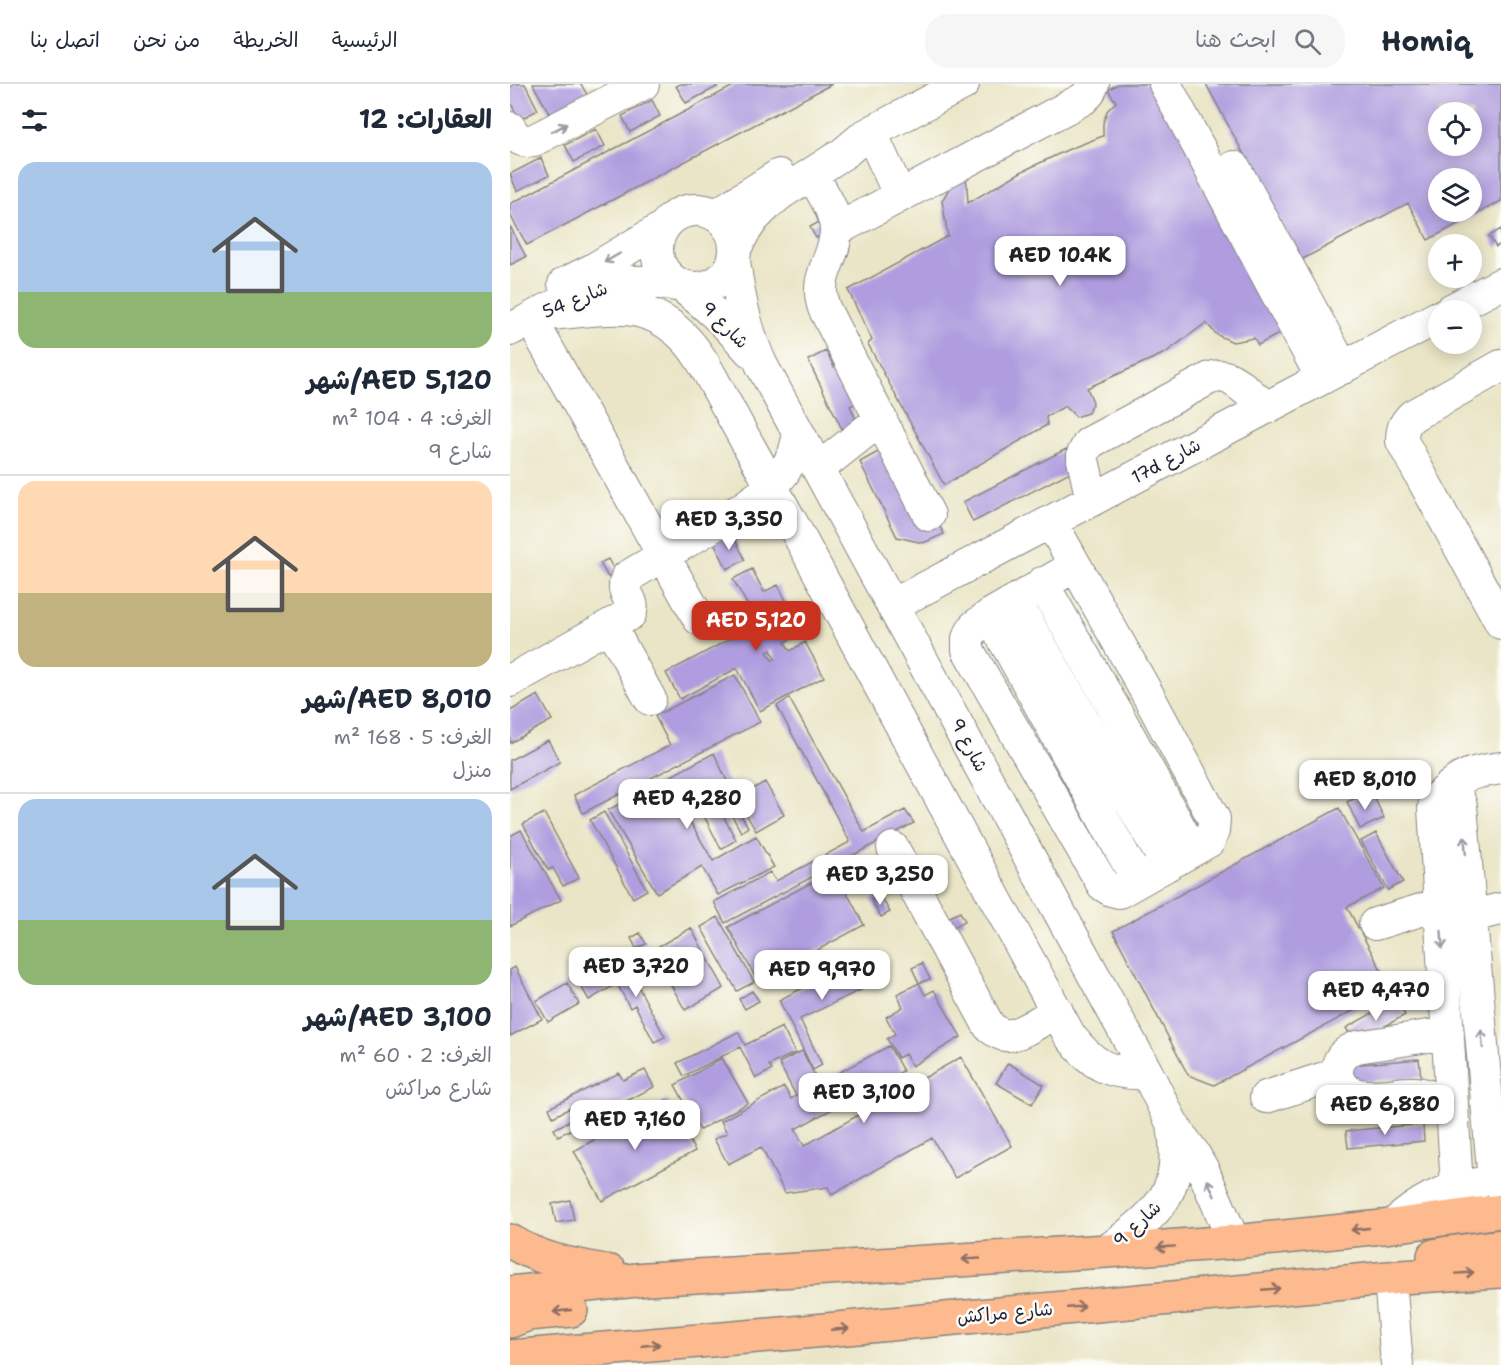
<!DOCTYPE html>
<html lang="ar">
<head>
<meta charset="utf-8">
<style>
  :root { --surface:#fff; --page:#f6f6f7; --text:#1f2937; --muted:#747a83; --line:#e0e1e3; --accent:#c8321e }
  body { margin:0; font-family:"Shantell Sans","Playpen Sans Arabic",sans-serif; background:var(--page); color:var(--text); direction:rtl; height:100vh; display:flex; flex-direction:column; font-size:22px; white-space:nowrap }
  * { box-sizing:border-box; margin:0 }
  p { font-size:20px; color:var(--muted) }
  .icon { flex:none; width:33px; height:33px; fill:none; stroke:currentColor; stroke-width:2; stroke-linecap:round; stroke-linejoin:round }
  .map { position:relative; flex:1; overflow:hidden; direction:ltr }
  .sheet { display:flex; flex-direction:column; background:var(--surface); width:510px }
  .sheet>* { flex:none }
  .tools { position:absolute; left:918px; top:18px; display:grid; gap:12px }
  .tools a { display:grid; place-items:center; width:54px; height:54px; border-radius:50%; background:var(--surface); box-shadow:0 3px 15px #0003; font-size:30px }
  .price { position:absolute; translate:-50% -51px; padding:0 14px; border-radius:12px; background:#fff; color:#222; font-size:20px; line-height:39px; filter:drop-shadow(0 2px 3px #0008) }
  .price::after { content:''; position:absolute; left:50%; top:36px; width:18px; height:14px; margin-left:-9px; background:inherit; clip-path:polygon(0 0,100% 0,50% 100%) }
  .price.active { background:var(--accent); color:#fff }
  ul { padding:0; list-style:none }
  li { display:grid; align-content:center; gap:12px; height:318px; padding:0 18px }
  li+li { border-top:2px solid var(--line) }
  li span { display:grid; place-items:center; height:186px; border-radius:18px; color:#555 }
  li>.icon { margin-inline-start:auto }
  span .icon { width:108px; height:108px; fill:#fffc; stroke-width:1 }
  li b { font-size:26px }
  h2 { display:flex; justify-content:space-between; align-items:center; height:72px; padding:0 18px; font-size:26px }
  header { display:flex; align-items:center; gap:36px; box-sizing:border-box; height:84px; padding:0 30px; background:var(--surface); border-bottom:2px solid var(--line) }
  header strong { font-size:28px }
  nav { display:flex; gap:33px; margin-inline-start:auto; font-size:21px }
  .search { width:420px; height:54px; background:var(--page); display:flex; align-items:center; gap:15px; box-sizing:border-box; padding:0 21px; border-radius:24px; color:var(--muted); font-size:22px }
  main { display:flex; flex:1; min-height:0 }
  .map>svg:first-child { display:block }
  .building { fill:#af9ddf; fill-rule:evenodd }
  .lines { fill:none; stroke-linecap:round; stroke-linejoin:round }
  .minor-casing { stroke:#868480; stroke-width:34 }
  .major-casing { stroke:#868480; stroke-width:36 }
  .minor { stroke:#fff; stroke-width:32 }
  .major { stroke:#fcba8e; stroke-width:33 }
  .oneway { stroke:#9c9ca7 }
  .oneway2 { stroke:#8f6e64 }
  .labels { text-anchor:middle; stroke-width:5; stroke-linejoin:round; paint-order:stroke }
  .street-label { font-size:18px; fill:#22223b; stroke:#fdfcf7 }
</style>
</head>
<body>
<header>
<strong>Homiq</strong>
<div class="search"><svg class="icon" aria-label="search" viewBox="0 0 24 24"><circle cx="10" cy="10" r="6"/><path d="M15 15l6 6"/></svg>ابحث هنا</div>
<nav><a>الرئيسية</a><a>الخريطة</a><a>من نحن</a><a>اتصل بنا</a></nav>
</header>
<main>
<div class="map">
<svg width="991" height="1281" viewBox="0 0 991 1281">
  <rect width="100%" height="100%" fill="#fdfcf7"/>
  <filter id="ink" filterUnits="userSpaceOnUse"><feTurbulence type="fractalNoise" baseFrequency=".0167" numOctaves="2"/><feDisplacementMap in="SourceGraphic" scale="12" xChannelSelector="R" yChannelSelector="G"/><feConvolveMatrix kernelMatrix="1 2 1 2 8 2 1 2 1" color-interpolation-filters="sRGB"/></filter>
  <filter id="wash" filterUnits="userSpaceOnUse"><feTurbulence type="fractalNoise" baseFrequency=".008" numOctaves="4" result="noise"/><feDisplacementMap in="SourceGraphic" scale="24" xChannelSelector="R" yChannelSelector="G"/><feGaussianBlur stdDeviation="1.35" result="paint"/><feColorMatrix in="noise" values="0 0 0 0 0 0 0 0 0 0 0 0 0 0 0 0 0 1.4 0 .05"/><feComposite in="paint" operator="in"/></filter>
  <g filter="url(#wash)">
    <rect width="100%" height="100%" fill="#eae5c6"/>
    <g id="blocks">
      <path class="building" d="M5,0H15L28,26L9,36L0,17V3Z
        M23,0H71L82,20L45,40Z
        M170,0H206L207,3L176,19L166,2Z
        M227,0H322L17,161L0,131V120Z
        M608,0H644L778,245L748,261L744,254L723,258L707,251L696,239L655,269L577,304L583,318L578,329L566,333L555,322L536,333L537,341L434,401L358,260L362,256L338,206L438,152L432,117L445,94L456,90L458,119L511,88L557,66L593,52V39L597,27L606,18L598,6Z
        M696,0H991V117L918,156L898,119L791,176ZM928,28H962V62H928ZM928,94H962V128H928Z
        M142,16L150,32L120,48L112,32Z
        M86,45L95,62L64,78L55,61Z
        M31,74L39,91L7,107L0,90Z
        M311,137L317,149L306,154L300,143Z
        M0,142L16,173L0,181Z
        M991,145V160L986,163L979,152Z
        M316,267L324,283L337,277L356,315L340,322L347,338L332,345L298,276Z
        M375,364L428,439L434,450L413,459L387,453L350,378Z
        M556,365L566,385L463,438L453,418Z
        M222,449L235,476L217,485L204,458Z
        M98,475L106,489L98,493L90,479Z
        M242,485L254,508L268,501L293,549L275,558L280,567L295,558L314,593L250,627L227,584L170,615L156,589L248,540L223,495ZM261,566L265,575L262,576L257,568Z
        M225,591L250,638L73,729L64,711L160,661L145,632Z
        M28,611L42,636L0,659V627Z
        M279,614L354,748L395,726L404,739L215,839L204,818L260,788L266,797L340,758L267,622Z
        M38,656L50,678L0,705V676Z
        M204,669L223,710L207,720L226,756L211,765L192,728L179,736L203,777L246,752L264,783L208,811L192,783L147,809L98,726Z
        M255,698L274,731L246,747L227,714Z
        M853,711L856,717L864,713L874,734L850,745L837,718Z
        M227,724L238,743L231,748L220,728Z
        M829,724L874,804L837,823L882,906L704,1001L678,991L603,847Z
        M94,728L137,806L123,814L80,736Z
        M34,729L69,794L53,802L43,784L38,786L13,740Z
        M11,746L51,816L0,842V752Z
        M866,749L893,798L878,806L851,757Z
        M325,786L354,841L248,898L218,843Z
        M370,811L380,828L371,833L361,816Z
        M450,828L455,837L438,846L433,836Z
        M208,833L244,898L227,907L191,843Z
        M181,844L214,904L175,926L142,866Z
        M130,849L136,860L126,864L121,854Z
        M114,876L155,953L144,958L125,921L120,924L99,884Z
        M348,876L361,901L290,935L312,981L303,986L269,916Z
        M412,879L420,895L409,899L402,884Z
        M90,880L103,902L79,916L66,894Z
        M5,883L32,935L0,952V886Z
        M57,899L69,920L38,938L26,917Z
        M409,899L415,911L424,906L451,953L402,982L395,970L388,974L377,955L385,950L376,933L393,923L387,910Z
        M242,907L249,917L235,925L229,915Z
        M886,916L895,931L845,959L836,944Z
        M272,943L285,969L259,981L262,986L246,994L230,963L174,992L167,979L228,948L235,961Z
        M379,962L393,987L285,1045L294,1062L451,973L502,1062L445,1094L422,1054L322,1111L318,1103L275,1109L251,1063L218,1080L204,1055L217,1049L211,1037L274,1003L281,1015L286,1012L269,979L292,967L309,999Z
        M212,974L238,1019L190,1046L165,1001Z
        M909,975L911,993L842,998L841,981Z
        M498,979L534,1001L522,1020L486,999Z
        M135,986L144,1003L48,1052L44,1045L65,1034L60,1024L43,1033L39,1024L109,989L113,996Z
        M157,1016L185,1067L92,1117L64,1067Z
        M913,1040L914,1057L838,1064L836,1047Z
        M60,1116L64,1136L46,1139L42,1120Z"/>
    </g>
  </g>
  <g filter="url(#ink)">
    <use href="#blocks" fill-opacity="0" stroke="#868480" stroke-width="1.5"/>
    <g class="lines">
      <g class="minor-casing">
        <path id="minor" d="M655,0L812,294
          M0,44C6,55 12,59 24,56L133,0
          M361,49L390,112
          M724,83L833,284
          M302,91C311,107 326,127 326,147C325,176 303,192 314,224L419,431
          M147 165a39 39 0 1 1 78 0a39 39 0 1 1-78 0Z
          M206,131L269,91
          M326,146L573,15L579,9L583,0
          M226,163L234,148L244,134L257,121L270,110L334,69L354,52L453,0
          M224,177C229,213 236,248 252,282L637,989L663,1041L684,1070L693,1086L724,1158
          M54,200L84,185L152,144
          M174,204C201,224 218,242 240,267
          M941,226L991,200
          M29,230C79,231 124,209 167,247C190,266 202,296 217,322C238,361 260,400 282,439C374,610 467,782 560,952C582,981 600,991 637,989
          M21,235L189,535
          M0,246C36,226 75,202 117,198C134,197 151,199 168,201
          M991,282L902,332C894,340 892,345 892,357L991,539
          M308,385L371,335
          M582,416L573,376V370L579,359L700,294C705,293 710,291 715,293C726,295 747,316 756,324
          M541,438L638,611L704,735L703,747L699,757L609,808L601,806L593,801L458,566V554L465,542L480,531L565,482
          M532,499L606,628L682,766
          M505,517L657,781
          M383,521L928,233
          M480,531L628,797
          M100,542L140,615
          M0,597L120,530C127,514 109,512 117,493L233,424L262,403L274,388L284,370L289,351
          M933,709C952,689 965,688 991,684
          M383,764L479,942C484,946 488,950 495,951C509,953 534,934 547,927
          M961,832L991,825
          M865,840L950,814
          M938,949L847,963C840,966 834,969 830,976C827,982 826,988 828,994C837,1023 881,1008 904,1009C919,1010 930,1016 942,1025
          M756,1013L827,990
          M947,1103L924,724C926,704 946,703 951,722L984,1097
          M882,1142C908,1118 931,1106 966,1100
          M597,1167C648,1127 674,1112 663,1041
          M880,1194L887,1281"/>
      </g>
      <g class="major-casing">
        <path id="major" d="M0,1157C32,1177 63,1181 100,1188
          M924,1172L939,1169L991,1162
          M0,1209L137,1195L597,1167L724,1158L882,1142L991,1127
          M0,1237L18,1230L61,1226
          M0,1273L272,1250L890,1193L991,1187"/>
      </g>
      <use href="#minor" class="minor"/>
      <use href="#major" class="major"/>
    </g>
    <defs><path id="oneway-shaft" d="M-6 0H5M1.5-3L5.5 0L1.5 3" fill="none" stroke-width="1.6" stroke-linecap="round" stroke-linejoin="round" transform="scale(1.5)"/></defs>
    <g class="oneway">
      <use href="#oneway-shaft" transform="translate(49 44) rotate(-27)"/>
      <use href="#oneway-shaft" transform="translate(102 174) rotate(150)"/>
      <use href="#oneway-shaft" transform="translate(955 761) rotate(-95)"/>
      <use href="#oneway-shaft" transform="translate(932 856) rotate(87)"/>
      <use href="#oneway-shaft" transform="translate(972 955) rotate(-95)"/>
      <use href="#oneway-shaft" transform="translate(701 1104) rotate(-113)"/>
    </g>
    <g class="oneway2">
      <use href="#oneway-shaft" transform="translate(850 1145) rotate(174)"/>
      <use href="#oneway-shaft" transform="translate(656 1163) rotate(176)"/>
      <use href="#oneway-shaft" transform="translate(461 1175) rotate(177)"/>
      <use href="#oneway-shaft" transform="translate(955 1189) rotate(-4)"/>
      <use href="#oneway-shaft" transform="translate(761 1205) rotate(-5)"/>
      <use href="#oneway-shaft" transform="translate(566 1223) rotate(-5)"/>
      <use href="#oneway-shaft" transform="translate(52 1227) rotate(174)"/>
      <use href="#oneway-shaft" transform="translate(330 1245) rotate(-5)"/>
      <use href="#oneway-shaft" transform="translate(141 1261) rotate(-5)"/>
    </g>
  </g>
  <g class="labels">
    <g class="street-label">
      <text transform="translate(65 216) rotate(-22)" y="6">شارع 54</text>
      <text transform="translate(215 241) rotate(45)" y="6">شارع 9</text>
      <text transform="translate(656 377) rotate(-28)" y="6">17d شارع</text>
      <text transform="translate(459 661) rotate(62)" y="6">شارع 9</text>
      <text transform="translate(627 1140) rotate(-43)" y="6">شارع 9</text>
      <text transform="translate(495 1229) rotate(-5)" y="6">شارع مراكش</text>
    </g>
  </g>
</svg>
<div class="tools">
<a><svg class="icon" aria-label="locate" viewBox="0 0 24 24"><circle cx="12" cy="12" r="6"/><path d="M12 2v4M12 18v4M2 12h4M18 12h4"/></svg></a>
<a><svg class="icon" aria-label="layers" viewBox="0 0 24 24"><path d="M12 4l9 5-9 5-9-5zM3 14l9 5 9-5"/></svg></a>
<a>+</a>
<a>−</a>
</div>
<b class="price" style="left:550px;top:203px">AED 10.4K</b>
<b class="price" style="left:219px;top:467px">AED 3,350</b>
<b class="price active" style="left:246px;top:568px">AED 5,120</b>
<b class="price" style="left:855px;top:727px">AED 8,010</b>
<b class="price" style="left:177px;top:746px">AED 4,280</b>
<b class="price" style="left:370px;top:822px">AED 3,250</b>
<b class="price" style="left:126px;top:914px">AED 3,720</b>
<b class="price" style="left:312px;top:917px">AED 9,970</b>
<b class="price" style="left:866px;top:938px">AED 4,470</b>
<b class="price" style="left:354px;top:1040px">AED 3,100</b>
<b class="price" style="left:875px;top:1052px">AED 6,880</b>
<b class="price" style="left:125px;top:1067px">AED 7,160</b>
</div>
<section class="sheet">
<h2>العقارات: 12<svg class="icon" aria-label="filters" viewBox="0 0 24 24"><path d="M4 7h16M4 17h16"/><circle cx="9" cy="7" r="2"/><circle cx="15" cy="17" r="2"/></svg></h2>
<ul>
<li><span style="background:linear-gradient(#a9c7e8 70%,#8fb573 0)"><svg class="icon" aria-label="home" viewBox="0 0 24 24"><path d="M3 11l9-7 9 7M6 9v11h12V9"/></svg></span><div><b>AED 5,120/شهر</b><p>الغرف: 4 · 104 m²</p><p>شارع 9</p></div></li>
<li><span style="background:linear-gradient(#ffd9b3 60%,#c2b280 0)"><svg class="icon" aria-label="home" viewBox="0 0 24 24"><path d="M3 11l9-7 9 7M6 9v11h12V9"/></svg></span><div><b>AED 8,010/شهر</b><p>الغرف: 5 · 168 m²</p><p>منزل</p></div></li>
<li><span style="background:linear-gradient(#a9c7e8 65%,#8fb573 0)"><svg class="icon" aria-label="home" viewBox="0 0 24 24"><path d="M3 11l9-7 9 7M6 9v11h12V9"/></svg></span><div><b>AED 3,100/شهر</b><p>الغرف: 2 · 60 m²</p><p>شارع مراكش</p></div></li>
</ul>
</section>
</main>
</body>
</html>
